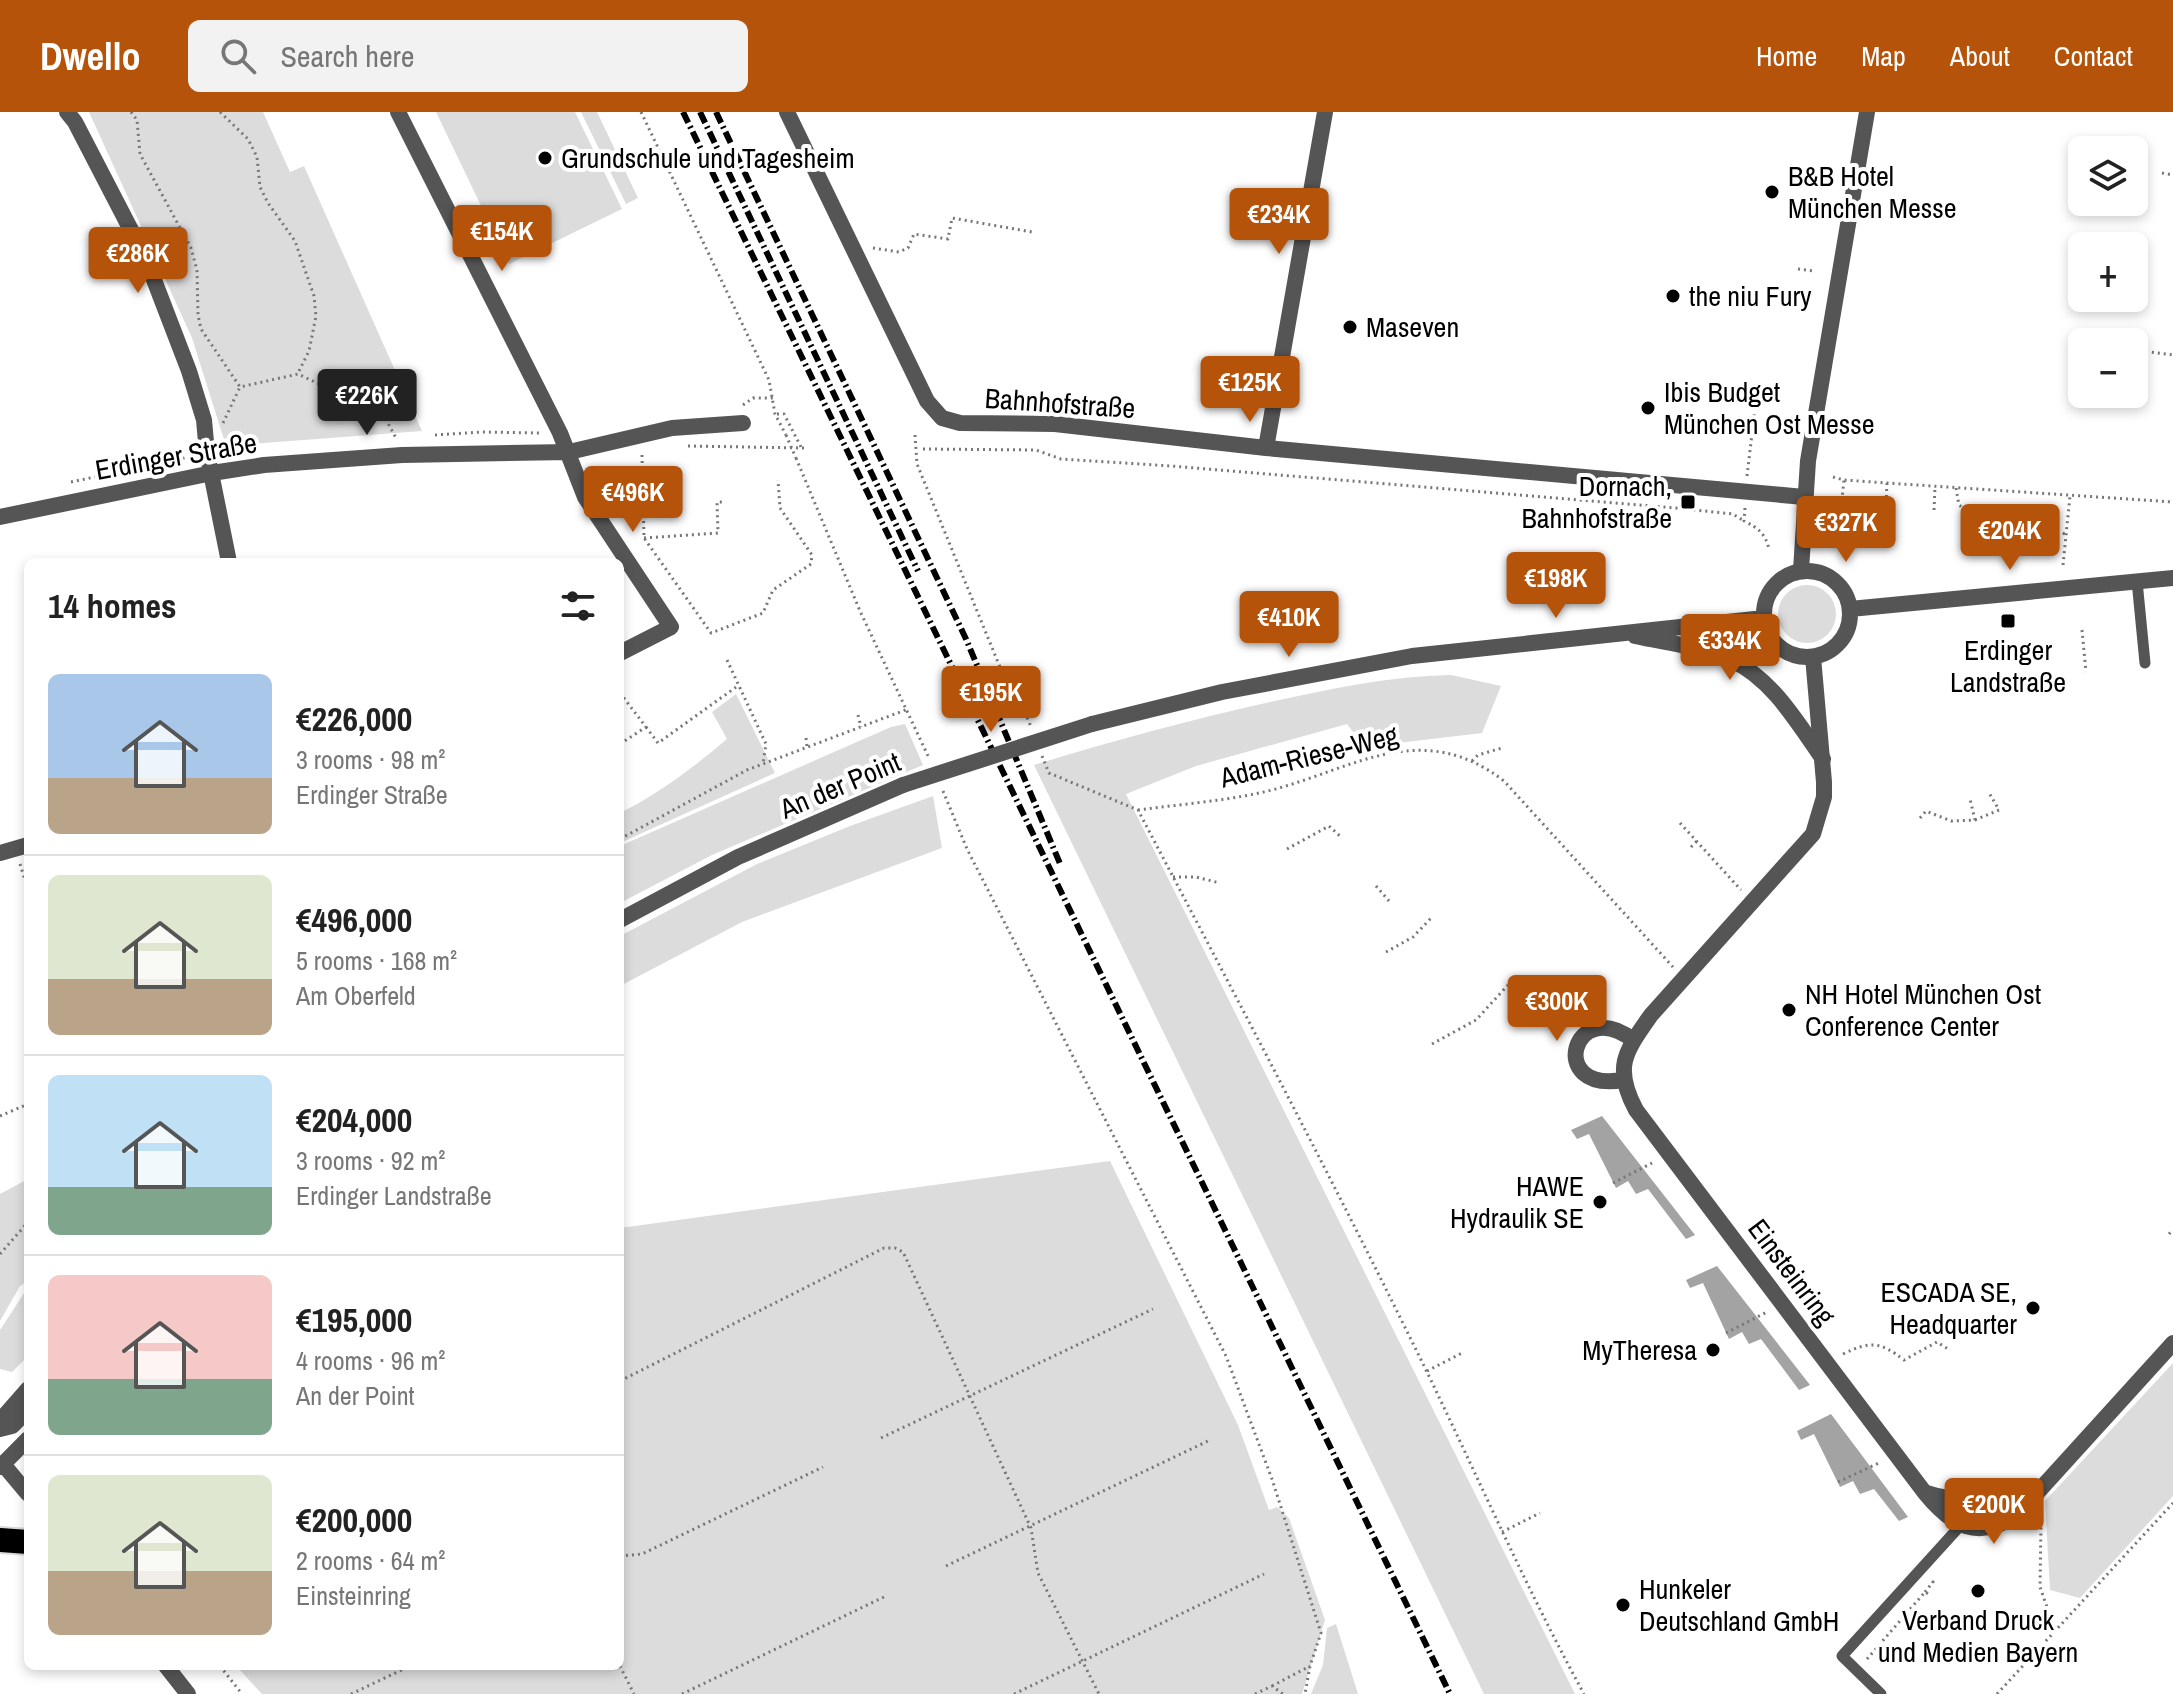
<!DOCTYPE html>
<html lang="en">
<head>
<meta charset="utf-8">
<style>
  :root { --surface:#fff; --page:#f2f2f2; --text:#222; --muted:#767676; --line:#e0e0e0; --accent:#b45309 }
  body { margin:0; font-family:"Archivo Narrow",sans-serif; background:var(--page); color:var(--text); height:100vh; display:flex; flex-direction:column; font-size:30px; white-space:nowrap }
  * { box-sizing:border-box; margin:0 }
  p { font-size:26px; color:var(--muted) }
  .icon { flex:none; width:44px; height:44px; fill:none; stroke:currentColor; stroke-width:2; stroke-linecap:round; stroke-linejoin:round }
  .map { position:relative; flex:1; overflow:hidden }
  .side { position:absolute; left:24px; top:446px; width:600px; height:1112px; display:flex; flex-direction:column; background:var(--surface); border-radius:12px; box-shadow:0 4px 12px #0003 }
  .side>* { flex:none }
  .fabs { position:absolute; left:2068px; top:24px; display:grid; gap:16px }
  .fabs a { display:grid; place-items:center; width:80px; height:80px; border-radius:12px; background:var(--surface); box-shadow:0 4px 12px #0003; font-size:40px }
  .price { position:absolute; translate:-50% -68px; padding:0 18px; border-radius:8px; background:var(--accent); color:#fff; font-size:26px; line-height:52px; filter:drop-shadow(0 2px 4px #0008) }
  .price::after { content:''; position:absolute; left:50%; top:48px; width:24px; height:18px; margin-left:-12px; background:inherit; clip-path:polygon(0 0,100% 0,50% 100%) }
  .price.active { background:#222; color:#fff }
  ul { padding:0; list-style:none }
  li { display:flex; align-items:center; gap:24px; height:200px; padding:0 24px }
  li+li { border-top:2px solid var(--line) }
  li span { display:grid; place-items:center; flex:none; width:224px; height:160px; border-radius:12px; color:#555 }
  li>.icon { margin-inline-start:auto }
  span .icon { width:96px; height:96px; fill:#fffc; stroke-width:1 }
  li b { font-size:34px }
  h2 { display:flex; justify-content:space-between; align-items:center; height:96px; padding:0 24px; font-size:34px }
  header { display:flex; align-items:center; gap:48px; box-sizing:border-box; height:112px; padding:0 40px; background:var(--accent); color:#fff }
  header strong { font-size:38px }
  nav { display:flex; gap:44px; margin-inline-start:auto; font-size:28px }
  .search { width:560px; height:72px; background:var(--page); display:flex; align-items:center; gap:20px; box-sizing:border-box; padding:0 28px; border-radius:12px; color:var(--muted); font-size:30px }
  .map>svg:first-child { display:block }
  .green { fill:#dcdcdc }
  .water { fill:#a3a3a3 }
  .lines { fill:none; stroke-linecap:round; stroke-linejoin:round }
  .motorway-casing { stroke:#dbdbdb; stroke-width:28 }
  .path { stroke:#777; stroke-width:3; stroke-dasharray:2 4; stroke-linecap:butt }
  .service { stroke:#555; stroke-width:11 }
  .minor { stroke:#555; stroke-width:16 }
  .tertiary { stroke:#555; stroke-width:16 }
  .motorway { stroke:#000; stroke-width:24 }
  .rail { stroke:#000; stroke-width:6; stroke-dasharray:12 4 2 4; stroke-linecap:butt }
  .path-bridge { stroke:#777; stroke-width:3; stroke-dasharray:2 4; stroke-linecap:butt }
  .tertiary-bridge { stroke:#555; stroke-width:16 }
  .poi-dot { fill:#000; stroke:#fff; stroke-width:3 }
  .labels { text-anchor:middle; stroke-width:8; stroke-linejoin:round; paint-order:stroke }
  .poi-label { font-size:28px; fill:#000; stroke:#fff; text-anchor:start }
  .street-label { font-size:28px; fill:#000; stroke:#fff }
</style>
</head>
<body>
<header>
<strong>Dwello</strong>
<div class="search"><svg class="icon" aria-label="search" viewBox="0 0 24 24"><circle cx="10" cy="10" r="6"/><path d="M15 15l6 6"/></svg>Search here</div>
<nav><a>Home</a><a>Map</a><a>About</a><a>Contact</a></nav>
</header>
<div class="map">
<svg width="2173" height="1582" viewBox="0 0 2173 1582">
  <rect width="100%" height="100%" fill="#fff"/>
  <path class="green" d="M89,0H263L290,60L304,54L422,319L226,334L192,226Z
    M436,0H575L622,97L509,152Z
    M581,0H597L638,86L626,92Z
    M1778 502a29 29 0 1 1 58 0a29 29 0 1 1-58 0Z
    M1451,563L1501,574L1482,621L1364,635L1347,612L1196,654L1126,682L1575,1582H1484L1034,653C1112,629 1190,608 1270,590C1330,577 1390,564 1451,563Z
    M736,582L775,661L620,731V701C660,681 694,655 727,627L712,600Z
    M905,612L923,653L712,743L620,791V734L891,615Z
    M933,684L942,736L742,810L620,874V824L757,752L850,714Z
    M1110,1049L1238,1313L1269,1398L1277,1395L1289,1406L1325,1508L1302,1582H262L236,1554H620V1116Z
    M28,1067V1169L20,1174L0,1209V1082Z
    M28,1175V1244L12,1260L0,1257V1218Z
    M2173,1251V1384L2080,1486L2050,1478L2045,1389Z
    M1336,1512L1358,1582H1311L1323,1553L1327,1516Z"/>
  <path class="water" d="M1602,1004L1695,1123L1686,1127L1648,1077L1636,1082L1628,1069L1616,1076L1589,1022L1577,1027L1571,1018Z
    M1717,1154L1810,1273L1799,1278L1761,1227L1749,1232L1742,1220L1729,1227L1703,1171L1690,1176L1686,1168Z
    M1831,1302L1908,1405L1899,1409L1874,1377L1860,1382L1853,1369L1840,1375L1814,1322L1801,1328L1797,1319Z"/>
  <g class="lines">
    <g class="motorway-casing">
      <path id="motorway" d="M0,1428L28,1430"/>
    </g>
    <path class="path" d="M131,0L137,8L140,42L191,136L197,158L198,203L201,217L240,275L298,262L383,302L396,326
      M220,0L248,27L257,45L260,75L268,91L295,129L314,184L316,204L309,239L298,261
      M641,0L769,268L775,302L786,323
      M2162,61L2173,63
      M873,136L899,140L908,136L914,122L948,127L952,106L1032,120
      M1798,157L1814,159
      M2134,238L2173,243
      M743,293L753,286H773
      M777,302H784L801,335
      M223,311L240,275
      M435,323L482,320L540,321
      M915,323L917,352L1004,565L1023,595L1031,615
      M688,334L804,336
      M923,337L1036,338L1061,347L1171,354L1676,396L1733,402L1744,409
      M642,343L644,426L711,521L763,501L773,478L811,452L812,443L780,396L778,368
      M796,346L860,499L929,646
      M1747,364L1756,288L1745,286L1748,267
      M1833,365L1844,368L1887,371L2173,390
      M71,370L189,345
      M1956,376L1959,393L1973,403L2066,422
      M1886,391L1887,371
      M1745,396L1744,409C1758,416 1765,421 1769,437
      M1934,398L1935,375
      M644,426L718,421L717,390H724
      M1828,430L1829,407L1832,400L1841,396L1844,368
      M2063,453L2070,384
      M2082,518L2086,560
      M727,548L766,632L763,652
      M620,581L646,615L620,632
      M858,603L861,615
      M646,615L658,631L739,573
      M806,626L807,635
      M1042,644L1049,661L1138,698C1235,883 1333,1068 1425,1256C1478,1365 1526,1476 1584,1582
      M1472,649L1478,643L1502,636
      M943,679L967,737L1226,1244L1272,1367L1321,1521L1310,1554L1305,1582
      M1138,698C1182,692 1228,689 1272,678C1355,656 1422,606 1504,669L1673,855
      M1920,706L1926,699L1951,709L1975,708L1970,687
      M1975,708L1999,698L1988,679
      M1680,711L1741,778
      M620,727L747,658L908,597
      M1691,735L1697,729
      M1287,737L1329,714L1342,726
      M20,752L28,778
      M1173,765H1196L1220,771
      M1376,774L1389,789
      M1386,840L1413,825L1433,804
      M1432,932L1476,908L1508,873
      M0,1004L28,992
      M1613,1071L1652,1051
      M2169,1122L2173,1118
      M0,1142L28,1110
      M1726,1221L1767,1200
      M1843,1242C1871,1229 1879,1229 1904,1248L1937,1230L1948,1237
      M1427,1259L1462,1241
      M620,1269L884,1136H895L903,1140L1031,1416L1038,1461L1099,1582
      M881,1326L1153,1197
      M1838,1370L1881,1350
      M2038,1404L2041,1412L2040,1475L2055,1518
      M1502,1420L1540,1401
      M620,1444L642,1442L823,1355
      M946,1454L1210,1328
      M1925,1480L1933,1470L1930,1468
      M1867,1547L1925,1480L1930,1483
      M220,1554L242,1582
      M620,1554L634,1582
      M1272,1574L1310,1554
      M351,1582L410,1554
      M682,1582L886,1484
      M1014,1582L1264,1462
      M1255,1582L1272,1574L1283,1582
      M1997,1582L2173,1391"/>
    <path class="service" d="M2137,469L2145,551
      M1881,1582L1842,1544L1960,1414"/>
    <path class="minor" d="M67,0L75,10L146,147L189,259L204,308L207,341L229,450
      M398,0L560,321L585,385L671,515L620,541
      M787,0L927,289L942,306L960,311L1055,312L1266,336L1804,385
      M1266,336L1325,0
      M0,405L212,361L264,353L402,343L569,340L672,316L743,311
      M1801,458L1808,349L1867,0
      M1813,545L1824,670V685L1813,722L1651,903C1625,940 1613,955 1636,998L1925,1381C1952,1414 1977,1429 2017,1403L2173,1231
      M0,741L28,733
      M1623,968C1545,981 1574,882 1633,928
      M1927,1381C1955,1391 2010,1390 2038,1379"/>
    <path class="tertiary" d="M1764 502a43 43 0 1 1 86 0a43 43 0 1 1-86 0Z
      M1850,497L2173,466
      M1635,524C1666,531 1702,534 1731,548C1772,566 1799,613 1823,647
      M1092,612L1222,580L1412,544L1764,506
      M620,808L738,745L903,673
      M0,1309L28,1277
      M0,1317L12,1314L28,1298
      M3,1352L28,1382
      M0,1355L28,1327
      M166,1554L188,1582"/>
    <use href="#motorway" class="motorway"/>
    <path class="rail" d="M683,0L1450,1582
      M700,0L918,459
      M716,0L966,527L1061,754"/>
    <path class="path-bridge" d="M786,323L796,346"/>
    <path class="tertiary-bridge" d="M903,673L1092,612"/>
  </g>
  <g class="poi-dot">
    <circle cx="545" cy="46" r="8"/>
    <circle cx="1772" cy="80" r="8"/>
    <circle cx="1673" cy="184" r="8"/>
    <circle cx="1350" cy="215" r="8"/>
    <circle cx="1648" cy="296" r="8"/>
    <rect x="1680" y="382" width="16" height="16" rx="4"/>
    <rect x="2000" y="501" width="16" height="16" rx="4"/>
    <circle cx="1789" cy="898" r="8"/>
    <circle cx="1600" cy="1090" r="8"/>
    <circle cx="2033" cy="1196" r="8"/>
    <circle cx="1713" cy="1238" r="8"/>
    <circle cx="1978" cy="1479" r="8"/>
    <circle cx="1623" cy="1493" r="8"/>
  </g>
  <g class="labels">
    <g class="poi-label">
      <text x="561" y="56">Grundschule und Tagesheim</text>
      <text x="1788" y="74">B&amp;B Hotel<tspan x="1788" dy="32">München Messe</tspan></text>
      <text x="1689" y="194">the niu Fury</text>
      <text x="1366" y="225">Maseven</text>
      <text x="1664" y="290">Ibis Budget<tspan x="1664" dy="32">München Ost Messe</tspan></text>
      <text x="1672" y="384" text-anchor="end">Dornach,<tspan x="1672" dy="32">Bahnhofstraße</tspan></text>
      <text x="2008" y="548" text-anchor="middle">Erdinger<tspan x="2008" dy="32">Landstraße</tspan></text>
      <text x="1805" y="892">NH Hotel München Ost<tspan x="1805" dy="32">Conference Center</tspan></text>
      <text x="1584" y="1084" text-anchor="end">HAWE<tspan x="1584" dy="32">Hydraulik SE</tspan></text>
      <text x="2017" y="1190" text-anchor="end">ESCADA SE,<tspan x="2017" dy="32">Headquarter</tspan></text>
      <text x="1697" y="1248" text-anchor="end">MyTheresa</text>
      <text x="1639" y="1487">Hunkeler<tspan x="1639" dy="32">Deutschland GmbH</tspan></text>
      <text x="1978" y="1518" text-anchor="middle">Verband Druck<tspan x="1978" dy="32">und Medien Bayern</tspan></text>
    </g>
    <g class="street-label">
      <text transform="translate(1060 291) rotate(4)" y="10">Bahnhofstraße</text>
      <text transform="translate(176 344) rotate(-10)" y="10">Erdinger Straße</text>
      <text transform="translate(1309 644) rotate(-14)" y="10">Adam-Riese-Weg</text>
      <text transform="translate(840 673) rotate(-23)" y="10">An der Point</text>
      <text transform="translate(1792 1160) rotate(53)" y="10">Einsteinring</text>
    </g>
  </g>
</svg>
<div class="fabs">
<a><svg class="icon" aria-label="layers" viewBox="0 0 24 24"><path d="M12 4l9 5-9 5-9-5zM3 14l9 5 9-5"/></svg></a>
<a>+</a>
<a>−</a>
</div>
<b class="price" style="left:1279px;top:144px">€234K</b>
<b class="price" style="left:502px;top:161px">€154K</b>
<b class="price" style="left:138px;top:183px">€286K</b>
<b class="price" style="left:1250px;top:312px">€125K</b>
<b class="price active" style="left:367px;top:325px">€226K</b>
<b class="price" style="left:633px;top:422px">€496K</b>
<b class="price" style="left:1846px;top:452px">€327K</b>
<b class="price" style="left:2010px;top:460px">€204K</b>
<b class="price" style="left:1556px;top:508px">€198K</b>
<b class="price" style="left:1289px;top:547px">€410K</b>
<b class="price" style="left:1730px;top:570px">€334K</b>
<b class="price" style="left:991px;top:622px">€195K</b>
<b class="price" style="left:1557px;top:931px">€300K</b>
<b class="price" style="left:1994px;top:1434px">€200K</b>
<section class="side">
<h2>14 homes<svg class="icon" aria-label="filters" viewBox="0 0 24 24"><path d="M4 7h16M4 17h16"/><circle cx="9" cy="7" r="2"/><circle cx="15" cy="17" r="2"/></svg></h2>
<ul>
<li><span style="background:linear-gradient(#a9c7e8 65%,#b9a48a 0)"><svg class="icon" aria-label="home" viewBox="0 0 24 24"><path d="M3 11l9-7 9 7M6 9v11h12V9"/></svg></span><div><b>€226,000</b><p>3 rooms · 98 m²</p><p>Erdinger Straße</p></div></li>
<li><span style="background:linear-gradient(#dfe7d0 65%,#b9a48a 0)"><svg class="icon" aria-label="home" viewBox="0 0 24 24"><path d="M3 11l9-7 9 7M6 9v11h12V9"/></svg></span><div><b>€496,000</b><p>5 rooms · 168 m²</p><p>Am Oberfeld</p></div></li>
<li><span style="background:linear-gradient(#bfe0f5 70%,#7fa58c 0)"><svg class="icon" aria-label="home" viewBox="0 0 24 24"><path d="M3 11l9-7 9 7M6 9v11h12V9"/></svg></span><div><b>€204,000</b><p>3 rooms · 92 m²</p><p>Erdinger Landstraße</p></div></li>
<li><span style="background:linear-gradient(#f6c9c9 65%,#7fa58c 0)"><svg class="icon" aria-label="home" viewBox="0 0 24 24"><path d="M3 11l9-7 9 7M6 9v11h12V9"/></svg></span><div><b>€195,000</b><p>4 rooms · 96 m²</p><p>An der Point</p></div></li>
<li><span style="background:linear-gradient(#dfe7d0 60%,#b9a48a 0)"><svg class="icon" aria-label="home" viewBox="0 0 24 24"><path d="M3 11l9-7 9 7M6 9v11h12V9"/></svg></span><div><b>€200,000</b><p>2 rooms · 64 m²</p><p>Einsteinring</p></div></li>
</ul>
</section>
</div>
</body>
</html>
